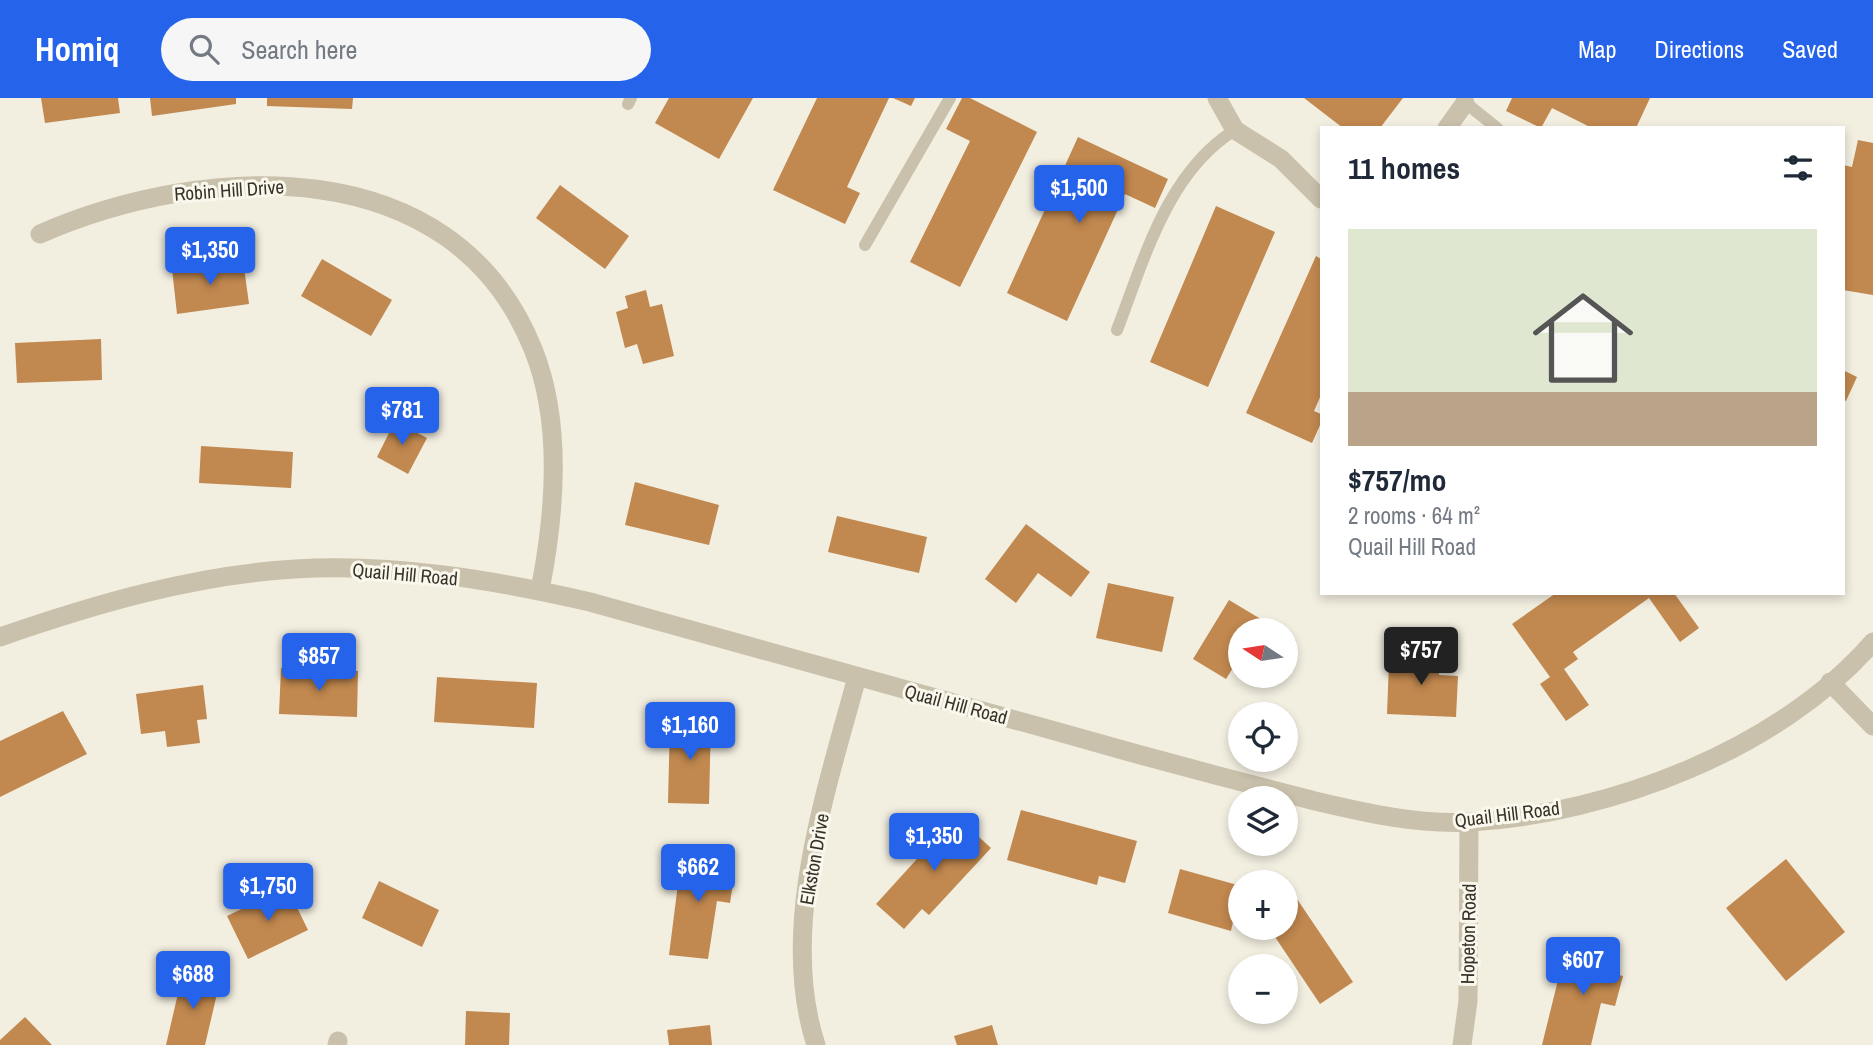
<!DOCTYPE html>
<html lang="en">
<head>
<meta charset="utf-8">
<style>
  :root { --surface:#fff; --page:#f6f6f7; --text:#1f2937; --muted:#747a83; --accent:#2563eb }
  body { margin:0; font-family:"Archivo Narrow",sans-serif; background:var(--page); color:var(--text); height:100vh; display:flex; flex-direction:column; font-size:26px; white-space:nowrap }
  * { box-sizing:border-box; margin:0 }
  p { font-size:23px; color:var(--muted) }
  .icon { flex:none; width:38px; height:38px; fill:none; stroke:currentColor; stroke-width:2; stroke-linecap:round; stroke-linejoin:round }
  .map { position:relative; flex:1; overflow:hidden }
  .side { position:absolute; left:1320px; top:28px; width:525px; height:469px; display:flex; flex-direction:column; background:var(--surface); border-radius:0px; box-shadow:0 4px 10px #0003 }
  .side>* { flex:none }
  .needle { width:46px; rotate:282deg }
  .controls { position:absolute; left:1228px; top:520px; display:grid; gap:14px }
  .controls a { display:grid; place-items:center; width:70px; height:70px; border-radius:50%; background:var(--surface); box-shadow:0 4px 10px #0003; font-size:35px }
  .price { position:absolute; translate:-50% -60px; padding:0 16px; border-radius:7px; background:var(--accent); color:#fff; font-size:23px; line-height:46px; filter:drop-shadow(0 2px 4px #0008) }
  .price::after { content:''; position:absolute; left:50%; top:42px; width:21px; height:16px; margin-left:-10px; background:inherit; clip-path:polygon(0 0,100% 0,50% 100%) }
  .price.selected { background:#222; color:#fff }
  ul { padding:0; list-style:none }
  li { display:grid; align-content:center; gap:14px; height:371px; padding:0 28px }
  li span { display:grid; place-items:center; height:217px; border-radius:0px; color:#555 }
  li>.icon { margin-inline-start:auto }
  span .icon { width:126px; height:126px; fill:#fffc; stroke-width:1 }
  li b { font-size:30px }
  h2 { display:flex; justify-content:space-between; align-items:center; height:84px; padding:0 28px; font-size:30px }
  header { display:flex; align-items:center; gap:42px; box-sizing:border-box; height:98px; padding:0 35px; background:var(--accent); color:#fff }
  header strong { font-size:33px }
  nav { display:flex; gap:38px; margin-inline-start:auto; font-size:24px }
  .search { width:490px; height:63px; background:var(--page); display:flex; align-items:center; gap:18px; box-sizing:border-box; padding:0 24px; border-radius:38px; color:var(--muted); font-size:26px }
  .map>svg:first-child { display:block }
  .building { fill:#c1884f }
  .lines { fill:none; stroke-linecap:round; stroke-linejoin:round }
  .service { stroke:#cac1ac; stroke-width:12 }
  .minor { stroke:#cac1ac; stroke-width:19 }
  .labels { text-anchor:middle; stroke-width:6; stroke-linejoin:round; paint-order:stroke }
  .street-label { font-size:19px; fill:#38322a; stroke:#faf7ec }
</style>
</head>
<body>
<header>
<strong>Homiq</strong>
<div class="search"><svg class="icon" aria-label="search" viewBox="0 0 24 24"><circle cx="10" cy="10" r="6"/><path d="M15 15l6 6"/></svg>Search here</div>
<nav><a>Map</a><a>Directions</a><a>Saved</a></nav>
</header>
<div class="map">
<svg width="1873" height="947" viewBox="0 0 1873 947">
  <rect width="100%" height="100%" fill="#f2eee0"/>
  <path class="building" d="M41,0H118L120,15L45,25Z
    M150,0H236V6L152,18Z
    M267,0H353L352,11L267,8Z
    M669,0H753L719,61L655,25Z
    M817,0H889L847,89L860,95L845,126L773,92Z
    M893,0H915L911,8Z
    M962,0H970L1037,34L960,189L910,164L970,43L946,31Z
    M1304,0H1403L1380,30H1343Z
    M1512,0H1650L1636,30H1592L1552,10L1541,30L1506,13Z
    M1078,39L1168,81L1155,110L1125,96L1067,223L1007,195Z
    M1858,42L1873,45V197L1843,192V67L1852,69Z
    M560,87L629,138L605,171L536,120Z
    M1216,108L1275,134L1208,289L1150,264Z
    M1316,158L1321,161V297L1314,313L1321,316V325L1312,345L1246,315Z
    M322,161L392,202L371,238L301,198Z
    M243,162L249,206L177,216L172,171Z
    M646,192L650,209L662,206L674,258L643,266L637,246L625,250L616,214L628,210L625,198Z
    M101,241L102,282L17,285L15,245Z
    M1843,272L1857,279L1846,303L1843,302Z
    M395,323L427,340L408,376L377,359Z
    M201,348L293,354L291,390L199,385Z
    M635,384L719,407L709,447L625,427Z
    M837,418L927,439L919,475L828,454Z
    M1026,426L1090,474L1071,499L1038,475L1016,505L985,481Z
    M1108,485L1174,499L1162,554L1096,540Z
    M1556,495H1674L1699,530L1680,544L1649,500L1573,554L1578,561L1564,571L1589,607L1566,623L1540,586L1550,579L1512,526Z
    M1229,502L1279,532H1241V557L1226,581L1193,561Z
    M1286,536L1296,542L1286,558Z
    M1406,552L1440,554L1439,577L1458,578L1456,619L1387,616L1389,564H1405Z
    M281,570L358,573L357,619L279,616Z
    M437,579L537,585L534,630L434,624Z
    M203,587L207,621L197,622L200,645L167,649L165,633L141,636L136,596Z
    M63,613L87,656L0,699V643Z
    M670,622H711L709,706L668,705Z
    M1021,712L1137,743L1125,785L1099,778L1097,787L1007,762Z
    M956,718L991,750L929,817L922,811L904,831L876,806Z
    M682,754L722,759L720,777L734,779L730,805L717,803L708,861L669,857Z
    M1786,761L1845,834L1786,883L1726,810Z
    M1180,771L1241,788L1231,833L1168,815Z
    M379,783L439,812L422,849L362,820Z
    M287,789L308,832L248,861L227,818Z
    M1297,801L1353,884L1320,906L1269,830H1286V809Z
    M1583,842L1617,850L1611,875L1623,878L1615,908L1601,905L1591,947H1542L1559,878L1573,881Z
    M183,874L220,883L205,947H166Z
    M466,913L510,915L509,947H465Z
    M25,919L52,947H0V942Z
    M710,927L712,947H669L667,932Z
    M992,927L998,947H957L954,938Z"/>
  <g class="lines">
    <path class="service" d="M1462,2L1497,30
      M628,6L631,0
      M865,147L950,0
      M1117,232C1144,162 1167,74 1235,32"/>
    <path class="minor" d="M1217,0L1235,32L1281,61L1321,101
      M1447,30L1465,5
      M40,136C205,64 453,51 533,251C563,325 555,416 540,492
      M0,539C95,506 194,477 295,471C393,465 495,482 590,504C773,555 955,605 1137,656C1196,672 1256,688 1315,703C1366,715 1418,727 1471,724C1610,716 1780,651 1873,544
      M1830,584L1873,628
      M337,947L338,943
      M816,947C778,831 827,691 857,579
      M1462,947L1468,903L1469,725"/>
  </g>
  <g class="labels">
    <g class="street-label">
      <text transform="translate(229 92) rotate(-4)" y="7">Robin Hill Drive</text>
      <text transform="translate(405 476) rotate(5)" y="7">Quail Hill Road</text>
      <text transform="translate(956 606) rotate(15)" y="7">Quail Hill Road</text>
      <text transform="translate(1507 716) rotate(-7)" y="7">Quail Hill Road</text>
      <text transform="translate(814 761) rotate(-80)" y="7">Elkston Drive</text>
      <text transform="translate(1468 836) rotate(-89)" y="7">Hopeton Road</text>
    </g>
  </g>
</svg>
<div class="controls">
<a><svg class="needle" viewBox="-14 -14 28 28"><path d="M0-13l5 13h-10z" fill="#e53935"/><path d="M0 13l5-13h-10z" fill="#747a83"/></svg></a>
<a><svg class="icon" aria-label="locate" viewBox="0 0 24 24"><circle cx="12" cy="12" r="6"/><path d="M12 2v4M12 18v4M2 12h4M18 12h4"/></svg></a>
<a><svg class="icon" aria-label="layers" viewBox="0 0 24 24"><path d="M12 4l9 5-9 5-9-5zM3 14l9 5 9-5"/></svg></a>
<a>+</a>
<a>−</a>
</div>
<b class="price" style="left:1079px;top:127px">$1,500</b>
<b class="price" style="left:210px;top:189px">$1,350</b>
<b class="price" style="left:402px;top:349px">$781</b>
<b class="price selected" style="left:1421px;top:589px">$757</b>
<b class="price" style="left:319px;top:595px">$857</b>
<b class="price" style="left:690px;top:664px">$1,160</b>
<b class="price" style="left:934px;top:775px">$1,350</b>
<b class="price" style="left:698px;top:806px">$662</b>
<b class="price" style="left:268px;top:825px">$1,750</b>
<b class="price" style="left:1583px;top:899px">$607</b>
<b class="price" style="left:193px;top:913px">$688</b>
<section class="side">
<h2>11 homes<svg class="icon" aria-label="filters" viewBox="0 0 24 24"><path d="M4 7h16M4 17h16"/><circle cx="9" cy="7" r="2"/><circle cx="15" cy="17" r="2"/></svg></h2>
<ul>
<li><span style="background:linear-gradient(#dfe7d0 75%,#b9a48a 0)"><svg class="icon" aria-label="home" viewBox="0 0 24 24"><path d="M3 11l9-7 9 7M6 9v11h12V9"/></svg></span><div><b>$757/mo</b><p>2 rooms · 64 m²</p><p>Quail Hill Road</p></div></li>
</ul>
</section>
</div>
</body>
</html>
